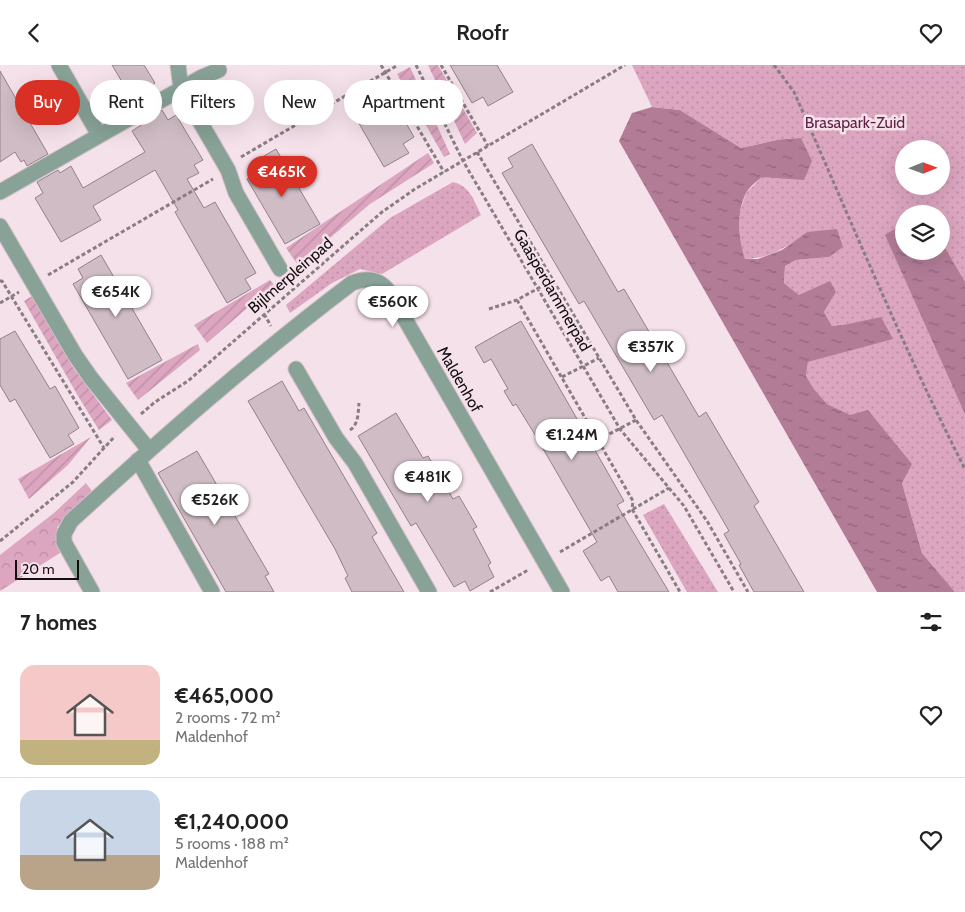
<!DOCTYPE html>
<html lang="en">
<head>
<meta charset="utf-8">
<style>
  :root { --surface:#fff; --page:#f2f2f2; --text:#222; --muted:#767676; --line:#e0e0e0; --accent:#d93025 }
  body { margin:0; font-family:Cabin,sans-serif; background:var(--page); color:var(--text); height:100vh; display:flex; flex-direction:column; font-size:19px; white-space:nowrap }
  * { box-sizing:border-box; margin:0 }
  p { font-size:16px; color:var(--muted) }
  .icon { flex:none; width:28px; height:28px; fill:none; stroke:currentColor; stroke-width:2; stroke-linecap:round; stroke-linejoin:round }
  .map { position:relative; height:527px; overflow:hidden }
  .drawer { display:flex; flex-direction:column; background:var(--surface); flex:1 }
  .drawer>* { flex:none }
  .guide { position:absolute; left:15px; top:15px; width:500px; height:45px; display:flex; gap:10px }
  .needle { width:32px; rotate:89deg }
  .fabs { position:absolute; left:895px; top:75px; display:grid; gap:10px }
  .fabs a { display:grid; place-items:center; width:55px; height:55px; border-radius:50%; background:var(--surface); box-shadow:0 5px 20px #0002; font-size:25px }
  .scale { position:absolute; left:15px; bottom:12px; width:64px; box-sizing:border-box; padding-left:5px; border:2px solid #130d10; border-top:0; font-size:14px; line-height:18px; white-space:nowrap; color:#130d10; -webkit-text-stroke:4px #f5e1ea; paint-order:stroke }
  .price { position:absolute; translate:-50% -42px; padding:0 11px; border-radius:18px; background:#fff; color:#222; font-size:16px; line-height:32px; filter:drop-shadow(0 1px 2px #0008) }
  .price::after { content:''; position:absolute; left:50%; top:30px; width:15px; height:11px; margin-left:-8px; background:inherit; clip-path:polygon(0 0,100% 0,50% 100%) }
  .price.selected { background:var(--accent); color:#fff }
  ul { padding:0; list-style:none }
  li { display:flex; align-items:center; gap:15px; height:125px; padding:0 20px }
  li+li { border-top:1px solid var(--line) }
  li span { display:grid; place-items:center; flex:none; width:140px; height:100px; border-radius:15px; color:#555 }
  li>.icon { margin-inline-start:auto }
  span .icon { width:60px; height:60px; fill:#fffc; stroke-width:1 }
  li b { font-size:21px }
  h2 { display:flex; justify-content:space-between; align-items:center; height:60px; padding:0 20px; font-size:21px }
  .tag { padding:0 18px; border-radius:22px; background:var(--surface); box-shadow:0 5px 20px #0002; font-size:18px; line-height:45px }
  .tag.selected { background:var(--accent); color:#fff }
  header { display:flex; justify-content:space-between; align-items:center; height:65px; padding:0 20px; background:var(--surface); font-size:22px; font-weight:600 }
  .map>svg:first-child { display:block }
  .grass { fill:url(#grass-dots); fill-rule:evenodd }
  .forest { fill:url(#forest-crowns) }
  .garden { fill:url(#garden-furrows) }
  .water { fill:url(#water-ripples) }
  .building { fill:#cfbcc5; stroke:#938089 }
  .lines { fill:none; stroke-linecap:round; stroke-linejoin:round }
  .minor-casing { stroke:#d1bfc7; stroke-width:17 }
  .path { stroke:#897c82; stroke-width:3; stroke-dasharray:4 2.5; stroke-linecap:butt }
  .minor { stroke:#88a297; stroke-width:15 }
  .labels { text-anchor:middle; stroke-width:5; stroke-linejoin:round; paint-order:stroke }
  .park-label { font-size:16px; fill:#611f45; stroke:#f5e1ea }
  .street-label { font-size:16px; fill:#130d10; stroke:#f5e1ea }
</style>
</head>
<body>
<header><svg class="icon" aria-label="back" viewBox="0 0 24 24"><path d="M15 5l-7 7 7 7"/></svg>Roofr<svg class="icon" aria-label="heart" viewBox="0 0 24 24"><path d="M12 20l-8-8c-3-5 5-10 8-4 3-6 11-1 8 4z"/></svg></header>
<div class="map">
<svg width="965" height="527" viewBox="0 0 965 527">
  <defs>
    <pattern id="grass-dots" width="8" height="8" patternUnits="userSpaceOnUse" patternTransform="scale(1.25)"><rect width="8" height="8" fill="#dca5c0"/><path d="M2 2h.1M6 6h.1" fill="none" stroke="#bc8da4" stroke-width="1.8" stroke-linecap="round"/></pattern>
    <pattern id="forest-crowns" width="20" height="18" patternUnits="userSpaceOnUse" patternTransform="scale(1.25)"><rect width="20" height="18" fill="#dca5c0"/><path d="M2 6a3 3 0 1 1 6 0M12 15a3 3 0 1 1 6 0" fill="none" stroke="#bc8da4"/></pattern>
    <pattern id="garden-furrows" width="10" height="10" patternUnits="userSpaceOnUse" patternTransform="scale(1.25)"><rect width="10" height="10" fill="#dca5c0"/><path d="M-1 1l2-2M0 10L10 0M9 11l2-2" fill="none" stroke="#bc8da4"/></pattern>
    <pattern id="water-ripples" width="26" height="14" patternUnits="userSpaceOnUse" patternTransform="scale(1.25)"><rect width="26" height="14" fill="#b27c97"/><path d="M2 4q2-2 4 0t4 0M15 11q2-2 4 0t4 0" fill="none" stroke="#90647a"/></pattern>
  </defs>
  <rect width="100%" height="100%" fill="#f5e1ea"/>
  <path class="grass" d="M632,0H965V527H955L922,488L902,418L850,351L827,339L814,324L806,311L808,297L893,273L848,259L832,261L824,247L836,227L799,230L784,218L785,201L796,195L829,192L807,167C786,182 772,193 745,194L739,176V149L746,128L762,112L777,75L741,83L680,45L652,42ZM904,84H941V121H904ZM904,149H941V186H904Z
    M453,117C470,121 474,136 481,150L382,209L360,204L332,218L290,248L286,240L390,153Z
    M664,439L718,527H687L643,450Z"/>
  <path class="forest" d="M86,418L94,429L57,462L63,486L0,526V490L54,448Z"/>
  <path class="garden" d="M428,0H438L477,68L465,79Z
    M410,2L450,89L444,92L397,9Z
    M428,88L434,98L370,139L298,200L286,183Z
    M270,215L274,220L207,278L194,260Z
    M32,231L72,301L112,355L99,365L78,331L24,236Z
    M198,279L200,285L138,335L126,318Z
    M91,372L68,400L29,434L18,414Z"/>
  <path class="water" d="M652,42L680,45L741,83L777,75L801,73L812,96L804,115L762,112C756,117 748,123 745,130C736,150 738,173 745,194H758L782,185L807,167L837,164L843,182L829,192L796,195L785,201L784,218L799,230L830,216L836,227L824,247L832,261L848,259L881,252L893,274L808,297L806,311L814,324L827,339L850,350L868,345L912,399L902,418L922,488L955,527H877L619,76L632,48Z
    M904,158V186H941V176L965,217V349L885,170Z"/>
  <path class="building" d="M112,0H144L155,18L149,22L153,29L135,39Z
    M450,0H497L513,27L488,41L483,32L472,38Z
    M0,6L48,89L27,101L24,95L21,97L15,87L0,97Z
    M373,28L379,37L390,31L414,72L403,79L409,88L384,102L349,41Z
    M162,45L168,55L176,50L203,95L194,100L199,108L187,114L204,143L215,137L256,208L245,214L251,224L227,238L175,147L178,145L155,105L93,141L101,155L61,177L35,133L43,128L37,117L58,105L60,108L71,101L83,123L145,87L132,66L146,57L145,55Z
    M532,79L618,227L624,224L699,352L706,347L759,437L754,441L804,527H754L739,500L741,499L724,469L729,466L662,350L654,355L584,236L579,239L502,108L513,102L508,93Z
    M276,84L320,159L285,179L247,114L258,107L252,98Z
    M101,190L162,295L128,314L73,219L83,213L78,204Z
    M521,256L624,436L617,440L669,527H618L609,511L601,516L583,486L597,477L534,368L516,339L513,341L504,326L508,324L491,294L484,298L475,282Z
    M15,266L50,324L55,321L79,363L68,370L74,379L50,393L15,334L10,337L0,320V274Z
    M282,316L299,346L304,343L377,468L372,472L404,527H352L345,513L348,511L335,484L248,336Z
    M396,348L423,393L428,391L453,434L459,431L477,462L473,464L491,498L488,500L494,512L470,526L465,516L454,522L416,458L411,461L358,371Z
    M197,386L269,509L265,511L274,527H226L158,408Z"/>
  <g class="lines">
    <g class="minor-casing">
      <path id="minor" d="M59,0L99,70
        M178,0L181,24L228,105L236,128L280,204
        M0,127L202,12L219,5
        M0,161L75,290L91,313L149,385
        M296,304L336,373L355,398L429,527
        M138,395L212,527
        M92,527L64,477V469L71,456C162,373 254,292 352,218C367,212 380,214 390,228L562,527"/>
    </g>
    <path class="path" d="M381,0L444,107
      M416,0L463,96L620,364L684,441L734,527
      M441,0L488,81
      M774,0L794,27C850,153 902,281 965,404
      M477,87L636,355L707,456L748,527
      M241,92L398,0
      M48,210L213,114
      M0,216H2L104,383
      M517,235L633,436L632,444L680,527
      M0,238L19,227
      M489,244L517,235L553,215
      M264,249L271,261
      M562,312L599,293
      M141,349L155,337L188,316L382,147L415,124L625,0
      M350,365C359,359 358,347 359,338
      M598,375L636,355
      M0,476L73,417L115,371
      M560,487L669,423
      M490,527L528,505"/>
    <use href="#minor" class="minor"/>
  </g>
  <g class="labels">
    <g class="park-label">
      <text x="855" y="63">Brasapark-Zuid</text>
    </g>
    <g class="street-label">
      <text transform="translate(290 210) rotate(-41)" y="6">Bijlmerpleinpad</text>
      <text transform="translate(553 225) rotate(60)" y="6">Gaasperdammerpad</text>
      <text transform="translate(460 314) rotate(60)" y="6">Maldenhof</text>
    </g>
  </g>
</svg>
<div class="fabs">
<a><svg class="needle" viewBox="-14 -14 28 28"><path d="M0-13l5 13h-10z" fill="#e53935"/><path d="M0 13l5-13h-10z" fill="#767676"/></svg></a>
<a><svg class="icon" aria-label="layers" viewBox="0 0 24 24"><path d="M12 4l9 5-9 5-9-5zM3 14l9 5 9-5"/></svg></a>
</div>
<div class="scale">20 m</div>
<b class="price selected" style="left:282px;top:133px">€465K</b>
<b class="price" style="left:116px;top:253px">€654K</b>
<b class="price" style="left:393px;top:263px">€560K</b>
<b class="price" style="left:651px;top:308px">€357K</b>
<b class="price" style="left:572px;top:396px">€1.24M</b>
<b class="price" style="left:428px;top:438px">€481K</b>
<b class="price" style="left:215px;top:461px">€526K</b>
<div class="guide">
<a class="tag selected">Buy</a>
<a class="tag">Rent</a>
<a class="tag">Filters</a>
<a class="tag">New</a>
<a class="tag">Apartment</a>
</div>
</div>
<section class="drawer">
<h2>7 homes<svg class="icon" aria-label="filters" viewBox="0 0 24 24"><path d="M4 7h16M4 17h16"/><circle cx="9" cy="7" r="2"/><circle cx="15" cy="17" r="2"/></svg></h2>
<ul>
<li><span style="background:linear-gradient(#f6c9c9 75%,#c2b280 0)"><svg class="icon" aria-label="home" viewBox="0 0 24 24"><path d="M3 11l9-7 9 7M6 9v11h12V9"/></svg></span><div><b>€465,000</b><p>2 rooms · 72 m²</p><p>Maldenhof</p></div><svg class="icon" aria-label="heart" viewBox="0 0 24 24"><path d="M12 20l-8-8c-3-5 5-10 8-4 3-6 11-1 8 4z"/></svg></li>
<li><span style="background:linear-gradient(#c9d6e8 65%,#b9a48a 0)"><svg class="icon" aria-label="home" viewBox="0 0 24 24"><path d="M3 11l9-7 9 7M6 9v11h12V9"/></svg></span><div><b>€1,240,000</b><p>5 rooms · 188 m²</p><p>Maldenhof</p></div><svg class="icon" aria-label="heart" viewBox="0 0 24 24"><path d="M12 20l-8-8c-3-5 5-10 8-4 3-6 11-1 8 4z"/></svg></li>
</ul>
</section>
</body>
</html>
